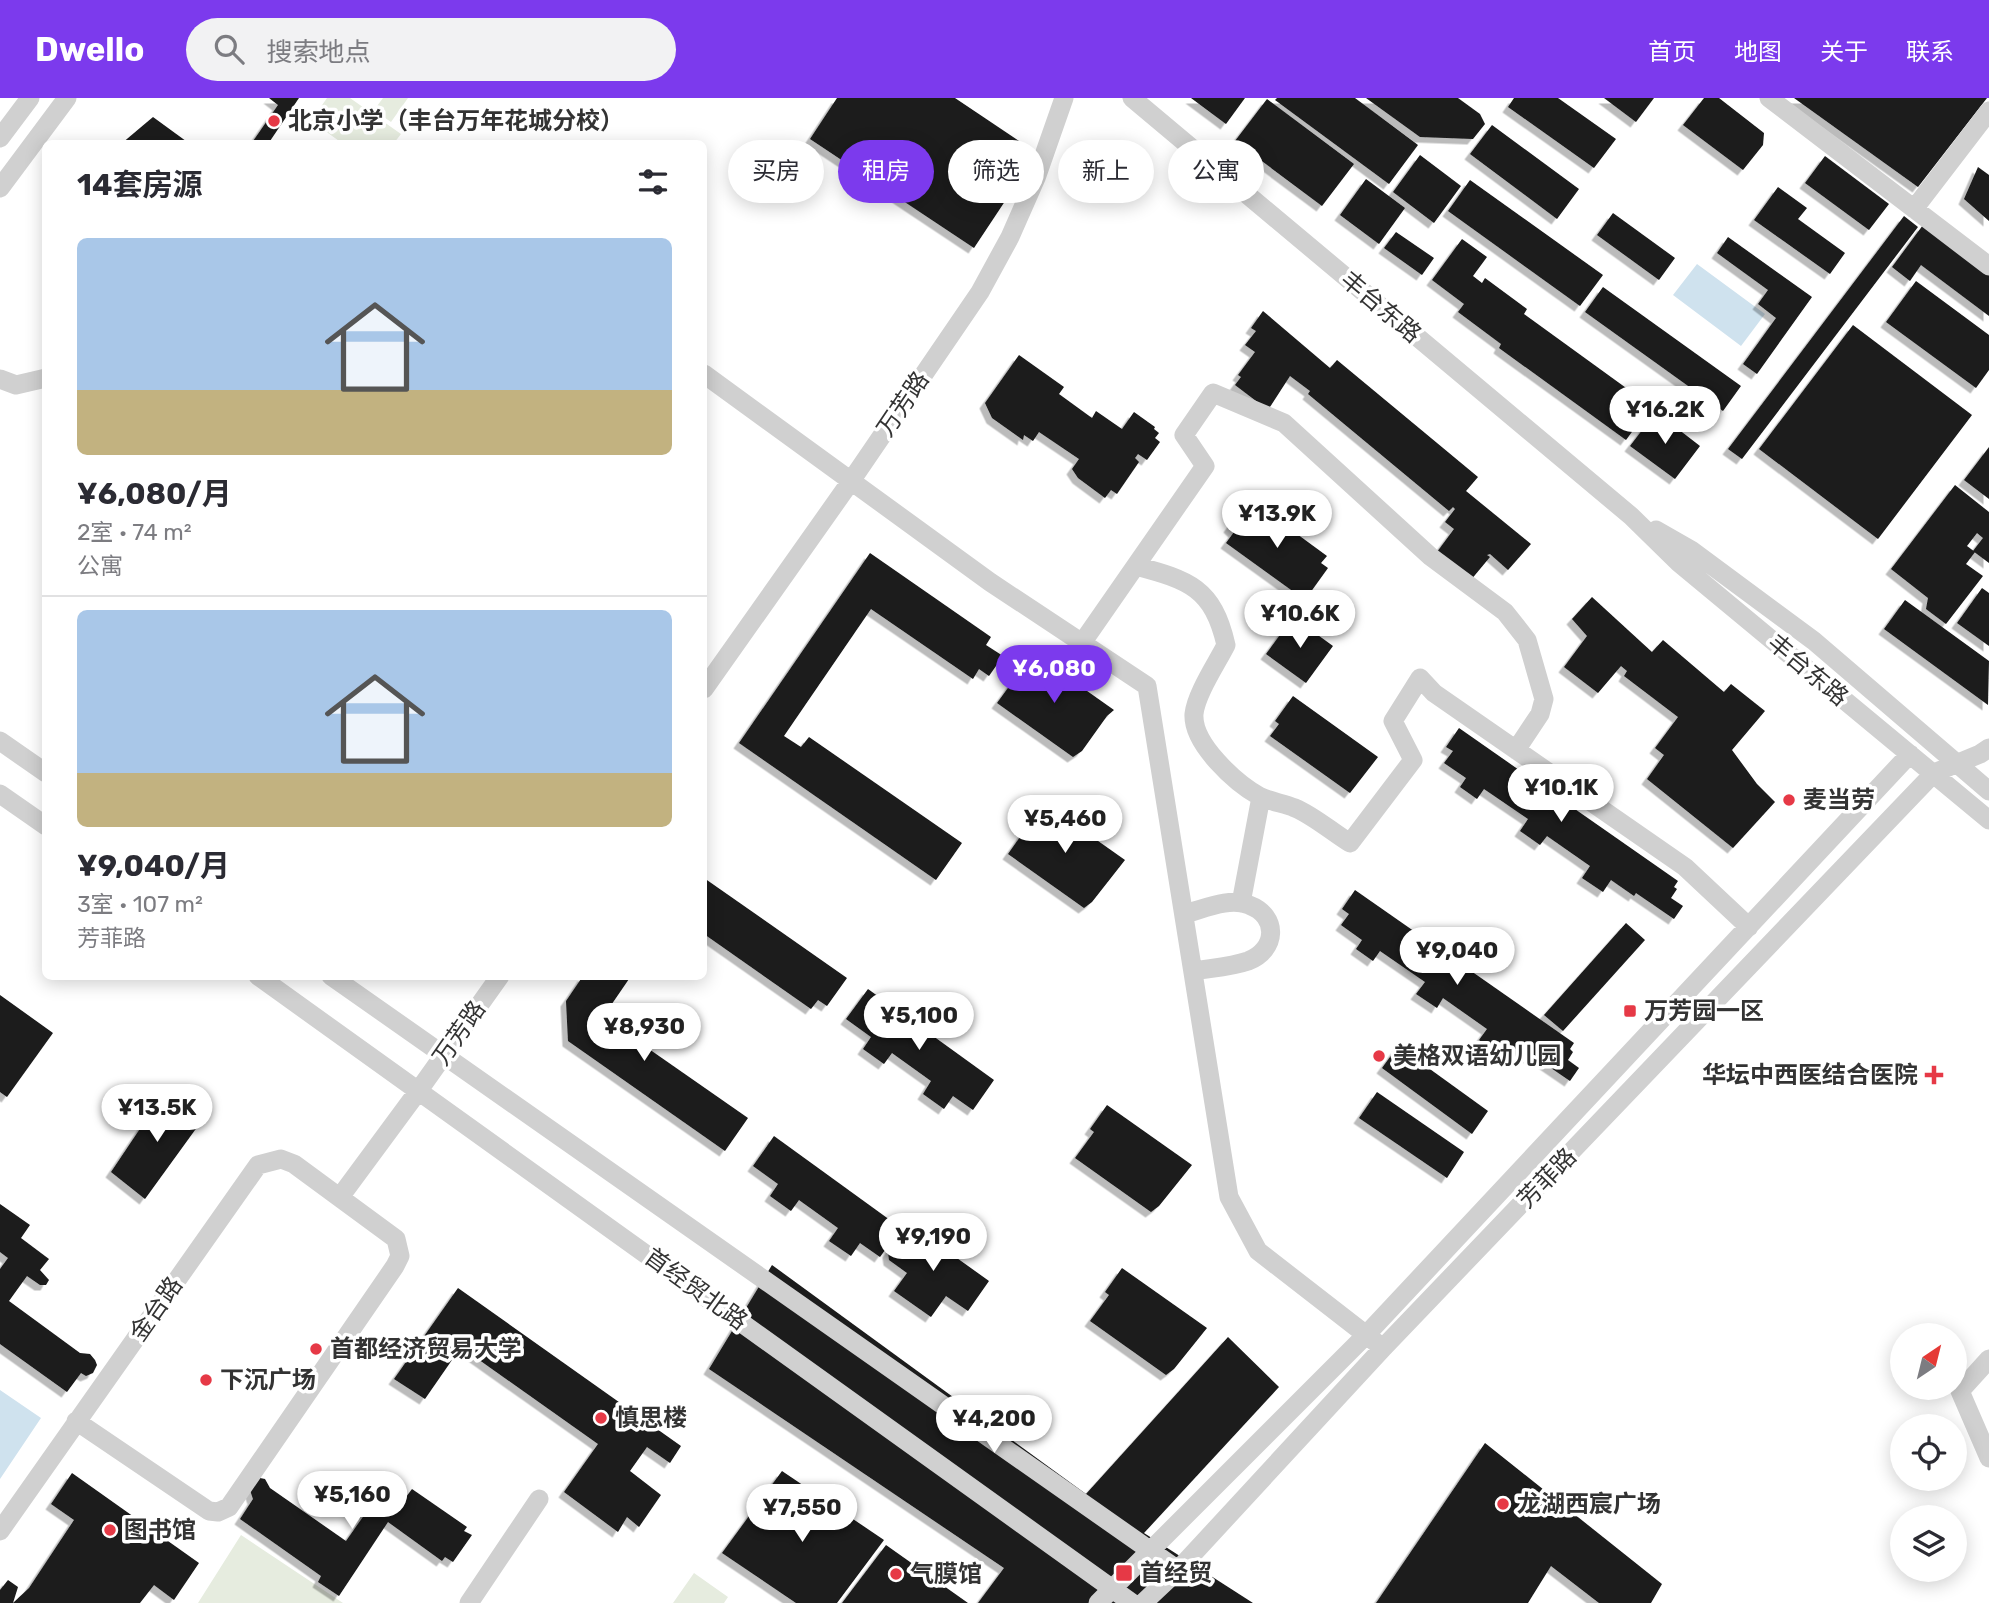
<!DOCTYPE html>
<html lang="zh">
<head>
<meta charset="utf-8">
<style>
  :root { --surface:#fff; --page:#f2f2f3; --text:#2b2b33; --muted:#7c7c81; --line:#e1e1e2; --accent:#7c3aed }
  body { margin:0; font-family:Rubik,"Noto Sans SC",sans-serif; background:var(--page); color:var(--text); height:100vh; display:flex; flex-direction:column; font-size:26px; white-space:nowrap }
  * { box-sizing:border-box; margin:0 }
  p { font-size:23px; color:var(--muted) }
  .icon { flex:none; width:38px; height:38px; fill:none; stroke:currentColor; stroke-width:2; stroke-linecap:round; stroke-linejoin:round }
  .map { position:relative; flex:1; overflow:hidden }
  .sheet { position:absolute; left:42px; top:42px; width:665px; height:840px; display:flex; flex-direction:column; background:var(--surface); border-radius:10px; box-shadow:0 4px 18px #0003 }
  .sheet>* { flex:none }
  .banner { position:absolute; left:728px; top:42px; width:665px; height:63px; display:flex; gap:14px }
  .needle { width:46px; rotate:35deg }
  .tools { position:absolute; left:1890px; top:1225px; display:grid; gap:14px }
  .tools a { display:grid; place-items:center; width:77px; height:77px; border-radius:50%; background:var(--surface); box-shadow:0 4px 18px #0003; font-size:35px }
  .price { position:absolute; translate:-50% -60px; padding:0 16px; border-radius:24px; background:#fff; color:#222; font-size:23px; line-height:46px; filter:drop-shadow(0 2px 4px #0008) }
  .price::after { content:''; position:absolute; left:50%; top:42px; width:21px; height:16px; margin-left:-10px; background:inherit; clip-path:polygon(0 0,100% 0,50% 100%) }
  .price.active { background:var(--accent); color:#fff }
  ul { padding:0; list-style:none }
  li { display:grid; align-content:center; gap:14px; height:371px; padding:0 35px }
  li+li { border-top:2px solid var(--line) }
  li span { display:grid; place-items:center; height:217px; border-radius:10px; color:#555 }
  li>.icon { margin-inline-start:auto }
  span .icon { width:126px; height:126px; fill:#fffc; stroke-width:1 }
  li b { font-size:30px }
  h2 { display:flex; justify-content:space-between; align-items:center; height:84px; padding:0 35px; font-size:30px }
  .tag { padding:0 24px; border-radius:32px; background:var(--surface); box-shadow:0 4px 18px #0003; font-size:24px; line-height:63px }
  .tag.active { background:var(--accent); color:#fff }
  header { display:flex; align-items:center; gap:42px; box-sizing:border-box; height:98px; padding:0 35px; background:var(--accent); color:#fff }
  header strong { font-size:33px }
  nav { display:flex; gap:38px; margin-inline-start:auto; font-size:24px }
  .search { width:490px; height:63px; background:var(--page); display:flex; align-items:center; gap:18px; box-sizing:border-box; padding:0 24px; border-radius:38px; color:var(--muted); font-size:26px }
  .map>svg:first-child { display:block }
  .green { fill:#e6ecdf }
  .water { fill:#cfe2ee }
  .building { fill:#1a1a1a; filter:url(#shadow) }
  .lines { fill:none; stroke-linecap:round; stroke-linejoin:round }
  .minor { stroke:#d0d0d0; stroke-width:19 }
  .poi-dot { fill:#e63946; stroke:#fff; stroke-width:2.5 }
  .labels { text-anchor:middle; stroke-width:7; stroke-linejoin:round; paint-order:stroke }
  .poi-label { font-size:24px; font-weight:bold; fill:#333; stroke:#fff; text-anchor:start }
  .street-label { font-size:24px; fill:#333; stroke:#fff }
</style>
</head>
<body>
<header>
<strong>Dwello</strong>
<div class="search"><svg class="icon" aria-label="search" viewBox="0 0 24 24"><circle cx="10" cy="10" r="6"/><path d="M15 15l6 6"/></svg>搜索地点</div>
<nav><a>首页</a><a>地图</a><a>关于</a><a>联系</a></nav>
</header>
<div class="map">
<svg width="1989" height="1505" viewBox="0 0 1989 1505">
  <defs>
    <filter id="shadow"><feDropShadow dx="-5.5" dy="5.5" stdDeviation="0" flood-color="#0004"/></filter>
  </defs>
  <rect width="100%" height="100%" fill="#fff"/>
  <path class="green" d="M327,0H350L401,36L394,45H342L311,23Z
    M383,0H408L391,24L374,12Z
    M241,1437L343,1505H198Z
    M694,1475L728,1499L724,1505H673Z"/>
  <path class="water" d="M1697,166L1765,216L1741,248L1673,197Z
    M0,1292L41,1320L0,1381Z"/>
  <path class="building" d="M269,0H299L268,46H251L278,7Z
    M837,0H955L1037,55L974,150L810,41Z
    M1191,0H1245L1226,26Z
    M1277,0H1355L1418,47L1389,86L1275,2Z
    M1366,0H1458L1480,16L1485,26L1473,41L1420,39Z
    M1514,0H1558L1616,41L1594,70L1508,9Z
    M1604,0H1654L1636,24Z
    M1704,0H1719L1764,35L1763,47L1743,72L1683,27Z
    M1794,0H1987L1918,89Z
    M1267,1L1354,66L1322,108L1235,43Z
    M153,19L190,46H121Z
    M1492,27L1579,91L1557,121L1470,56Z
    M1420,57L1461,88L1434,125L1393,94Z
    M1825,58L1889,106L1869,132L1805,85Z
    M1978,69L1989,77V123L1964,101Z
    M1366,81L1405,110L1379,146L1340,117Z
    M1470,82L1603,177L1580,208L1448,113Z
    M1778,89L1807,110L1798,121L1845,155L1830,176L1754,122Z
    M1613,115L1675,160L1659,182L1597,137Z
    M1904,118L1918,129L1742,361L1728,351Z
    M1923,127L1989,176V218L1921,167L1910,183L1892,169Z
    M1396,134L1434,160L1422,177L1384,150Z
    M1728,139L1812,199L1757,276L1743,266L1776,220L1758,206L1768,192L1717,155Z
    M1462,141L1487,159L1473,178L1482,185L1485,180L1527,211L1524,216L1651,308L1626,342L1499,250L1501,246L1458,214L1464,206L1432,182Z
    M1916,183L1989,237V272L1976,290L1886,224Z
    M1603,189L1741,288L1723,313L1585,214Z
    M1263,213L1330,270L1337,262L1478,379L1466,393L1531,446L1508,472L1490,456L1487,457L1490,459L1470,483L1437,454L1454,431L1445,424L1455,411L1453,409L1449,413L1308,296L1310,293L1290,278L1268,312L1235,287L1241,279L1238,277L1255,254L1245,247L1256,233L1251,230Z
    M1853,227L1972,317L1878,441L1759,351Z
    M1019,257L1064,289L1059,296L1092,320L1096,313L1122,331L1134,314L1155,329L1154,331L1159,335L1155,340L1160,344L1147,362L1138,356L1135,360L1139,364L1117,396L1111,392L1105,400L1078,380L1072,371L1079,361L1039,334L1033,343L1024,337L1023,342L992,320L985,305Z
    M1656,314L1700,348L1675,381L1630,348Z
    M1989,349V401L1964,382Z
    M1955,387L1989,414V465L1973,453L1983,440L1977,435L1967,448L1975,454L1966,466L1983,478L1946,526L1926,511L1928,500L1891,471Z
    M1249,401L1327,458L1321,465L1328,470L1305,502L1226,445L1234,434L1229,429Z
    M870,455L991,539L986,547L1003,558L989,578L979,571L973,581L871,511L784,638L801,649L809,639L962,745L936,782L739,645Z
    M1982,490L1989,495V548L1957,525Z
    M1592,499L1652,554L1663,542L1724,594L1731,586L1765,613L1732,652L1757,686L1775,704L1733,750L1647,681L1664,657L1655,650L1678,619L1624,578L1627,573L1621,568L1598,595L1564,569L1587,538L1572,521Z
    M1905,502L1989,563L1988,607L1884,531Z
    M1293,519L1333,548L1306,585L1266,556Z
    M1029,552L1114,612L1107,618L1082,653L1073,659L997,605L1016,579L1012,576Z
    M1293,598L1378,659L1350,695L1270,638L1279,626L1275,623Z
    M1459,630L1678,783L1674,789L1677,791L1671,800L1683,808L1674,821L1636,795L1634,798L1611,782L1603,794L1582,780L1590,768L1547,738L1540,747L1520,733L1528,721L1484,691L1477,701L1460,689L1466,680L1444,665L1453,653L1446,649Z
    M1040,702L1125,762L1092,804L1084,810L1008,756L1027,729L1023,727Z
    M704,780L847,880L827,908L818,902L811,911L704,836Z
    M1355,792L1574,945L1570,951L1573,954L1568,962L1579,970L1570,983L1532,957L1530,960L1507,945L1499,956L1479,942L1487,931L1443,900L1437,910L1416,896L1425,884L1380,853L1373,863L1356,851L1362,842L1341,827L1349,816L1342,811Z
    M1626,825L1645,842L1563,933L1544,917Z
    M583,878H631L603,919L748,1020L725,1053L568,943L566,903Z
    M868,891L994,982L973,1012L953,998L944,1011L923,996L931,983L892,955L884,966L863,951L871,939L846,921Z
    M0,897L53,935L7,999L0,994Z
    M1398,948L1488,1013L1472,1036L1382,970Z
    M166,992L203,1021L145,1101L111,1074Z
    M1377,994L1464,1054L1447,1080L1359,1020Z
    M1107,1007L1192,1067L1159,1108L1151,1114L1075,1060L1094,1034L1090,1031Z
    M774,1038L901,1130L880,1159L860,1145L851,1158L829,1143L838,1130L799,1102L791,1113L770,1098L778,1086L753,1068Z
    M0,1106L30,1127L21,1140L49,1161L40,1172L49,1182L46,1187H40L27,1178L9,1203L80,1255L90,1256L95,1262L97,1267L93,1275L86,1278L81,1275L67,1294L0,1246V1171L8,1160L0,1154Z
    M908,1125L989,1183L968,1213L946,1198L931,1219L894,1193L907,1175L889,1162L888,1154Z
    M772,1167L1086,1396L1228,1239L1279,1289L1144,1435L1253,1505H978L1004,1470L709,1271Z
    M1122,1170L1207,1230L1174,1271L1166,1277L1090,1223L1109,1197L1105,1194Z
    M458,1190L681,1348L670,1365L647,1349L630,1373L661,1397L639,1429L627,1419L618,1434L564,1394L598,1346L461,1249L425,1301L394,1281Z
    M1485,1345L1662,1486L1651,1505H1599L1551,1468L1528,1505H1376Z
    M782,1373L884,1442L837,1505H796L722,1455Z
    M72,1375L199,1465L174,1502L154,1487L140,1505H13L29,1490L74,1422L51,1406Z
    M260,1380L265,1381L270,1390L346,1443L365,1416L347,1402L349,1397L351,1395L356,1396L365,1402L374,1389L400,1407L412,1391L467,1429L464,1433L472,1437L453,1464L445,1459L442,1463L388,1424L339,1498L318,1484L321,1478L240,1421L253,1401L250,1392Z
    M886,1447L968,1505H842Z
    M8,1482L18,1489L13,1505H0V1492Z"/>
  <g class="lines">
    <path class="minor" d="M1132,0L1631,418L1679,465L1989,722
      M1769,0L1989,168
      M0,40L30,0
      M0,90L67,0
      M1914,111L1989,13
      M704,276L990,484L1147,588L1229,1099L1258,1153L1383,1250
      M0,281L16,287L46,280
      M1656,432L1691,452L1814,543L1989,693
      M1136,468C1189,482 1213,490 1226,547C1217,565 1196,596 1194,616C1192,646 1236,685 1259,698C1270,704 1284,705 1295,710C1314,718 1332,734 1350,745L1413,662L1393,623L1420,580L1434,595L1685,769L1749,829
      M1082,545L1205,368L1184,337L1213,295L1284,325L1431,459L1505,514L1527,542L1544,601L1540,616L1516,652
      M704,591L851,383L980,194L1010,139L1036,80L1064,0
      M0,643L46,675
      M0,696L46,728
      M1241,805L1261,699
      M1184,816C1204,811 1229,799 1249,807C1279,818 1277,852 1248,863C1231,869 1210,870 1193,873
      M258,878L1132,1505
      M331,878L1178,1472
      M340,1099L419,992L500,878
      M1989,1261L1960,1293L1989,1360
      M0,1433L258,1067L281,1061L294,1066L396,1141L400,1158L395,1168L229,1409L218,1414L209,1413L76,1323
      M469,1505L539,1401
      M1098,1505L1366,1237L1910,656
      M1143,1505L1178,1472L1383,1250L1934,675L1980,656L1989,650"/>
  </g>
  <g class="poi-dot">
    <circle cx="274" cy="23" r="7"/>
    <circle cx="1789" cy="702" r="7"/>
    <rect x="1623" y="906" width="14" height="14" rx="3.5"/>
    <circle cx="1379" cy="958" r="7"/>
    <path d="M1930.5 966.5h7v7h7v7h-7v7h-7v-7h-7v-7h7z"/>
    <circle cx="316" cy="1251" r="7"/>
    <circle cx="206" cy="1282" r="7"/>
    <circle cx="601" cy="1320" r="7"/>
    <circle cx="1503" cy="1406" r="7"/>
    <circle cx="110" cy="1432" r="7"/>
    <rect x="1115" y="1466" width="18" height="18" rx="3.5"/>
    <circle cx="896" cy="1476" r="7"/>
  </g>
  <g class="labels">
    <g class="poi-label">
      <text x="288" y="31">北京小学（丰台万年花城分校）</text>
      <text x="1803" y="710">麦当劳</text>
      <text x="1644" y="921">万芳园一区</text>
      <text x="1393" y="966">美格双语幼儿园</text>
      <text x="1918" y="985" text-anchor="end">华坛中西医结合医院</text>
      <text x="330" y="1259">首都经济贸易大学</text>
      <text x="220" y="1290">下沉广场</text>
      <text x="615" y="1328">慎思楼</text>
      <text x="1517" y="1414">龙湖西宸广场</text>
      <text x="124" y="1440">图书馆</text>
      <text x="1140" y="1483">首经贸</text>
      <text x="910" y="1484">气膜馆</text>
    </g>
    <g class="street-label">
      <text transform="translate(1381 209) rotate(40)" y="8">丰台东路</text>
      <text transform="translate(903 306) rotate(-56)" y="8">万芳路</text>
      <text transform="translate(1808 572) rotate(40)" y="8">丰台东路</text>
      <text transform="translate(459 935) rotate(-55)" y="8">万芳路</text>
      <text transform="translate(1547 1080) rotate(-46)" y="8">芳菲路</text>
      <text transform="translate(696 1191) rotate(36)" y="8">首经贸北路</text>
      <text transform="translate(156 1211) rotate(-55)" y="8">金台路</text>
    </g>
  </g>
</svg>
<div class="tools">
<a><svg class="needle" viewBox="-14 -14 28 28"><path d="M0-13l5 13h-10z" fill="#e53935"/><path d="M0 13l5-13h-10z" fill="#7c7c81"/></svg></a>
<a><svg class="icon" aria-label="locate" viewBox="0 0 24 24"><circle cx="12" cy="12" r="6"/><path d="M12 2v4M12 18v4M2 12h4M18 12h4"/></svg></a>
<a><svg class="icon" aria-label="layers" viewBox="0 0 24 24"><path d="M12 4l9 5-9 5-9-5zM3 14l9 5 9-5"/></svg></a>
</div>
<b class="price" style="left:1665px;top:348px">¥16.2K</b>
<b class="price" style="left:1277px;top:452px">¥13.9K</b>
<b class="price" style="left:1300px;top:552px">¥10.6K</b>
<b class="price active" style="left:1054px;top:607px">¥6,080</b>
<b class="price" style="left:1561px;top:726px">¥10.1K</b>
<b class="price" style="left:1065px;top:757px">¥5,460</b>
<b class="price" style="left:1457px;top:889px">¥9,040</b>
<b class="price" style="left:919px;top:954px">¥5,100</b>
<b class="price" style="left:644px;top:965px">¥8,930</b>
<b class="price" style="left:157px;top:1046px">¥13.5K</b>
<b class="price" style="left:933px;top:1175px">¥9,190</b>
<b class="price" style="left:994px;top:1357px">¥4,200</b>
<b class="price" style="left:352px;top:1433px">¥5,160</b>
<b class="price" style="left:802px;top:1446px">¥7,550</b>
<div class="banner">
<a class="tag">买房</a>
<a class="tag active">租房</a>
<a class="tag">筛选</a>
<a class="tag">新上</a>
<a class="tag">公寓</a>
</div>
<section class="sheet">
<h2>14套房源<svg class="icon" aria-label="filters" viewBox="0 0 24 24"><path d="M4 7h16M4 17h16"/><circle cx="9" cy="7" r="2"/><circle cx="15" cy="17" r="2"/></svg></h2>
<ul>
<li><span style="background:linear-gradient(#a9c7e8 70%,#c2b280 0)"><svg class="icon" aria-label="home" viewBox="0 0 24 24"><path d="M3 11l9-7 9 7M6 9v11h12V9"/></svg></span><div><b>¥6,080/月</b><p>2室 · 74 m²</p><p>公寓</p></div></li>
<li><span style="background:linear-gradient(#a9c7e8 75%,#c2b280 0)"><svg class="icon" aria-label="home" viewBox="0 0 24 24"><path d="M3 11l9-7 9 7M6 9v11h12V9"/></svg></span><div><b>¥9,040/月</b><p>3室 · 107 m²</p><p>芳菲路</p></div></li>
</ul>
</section>
</div>
</body>
</html>
